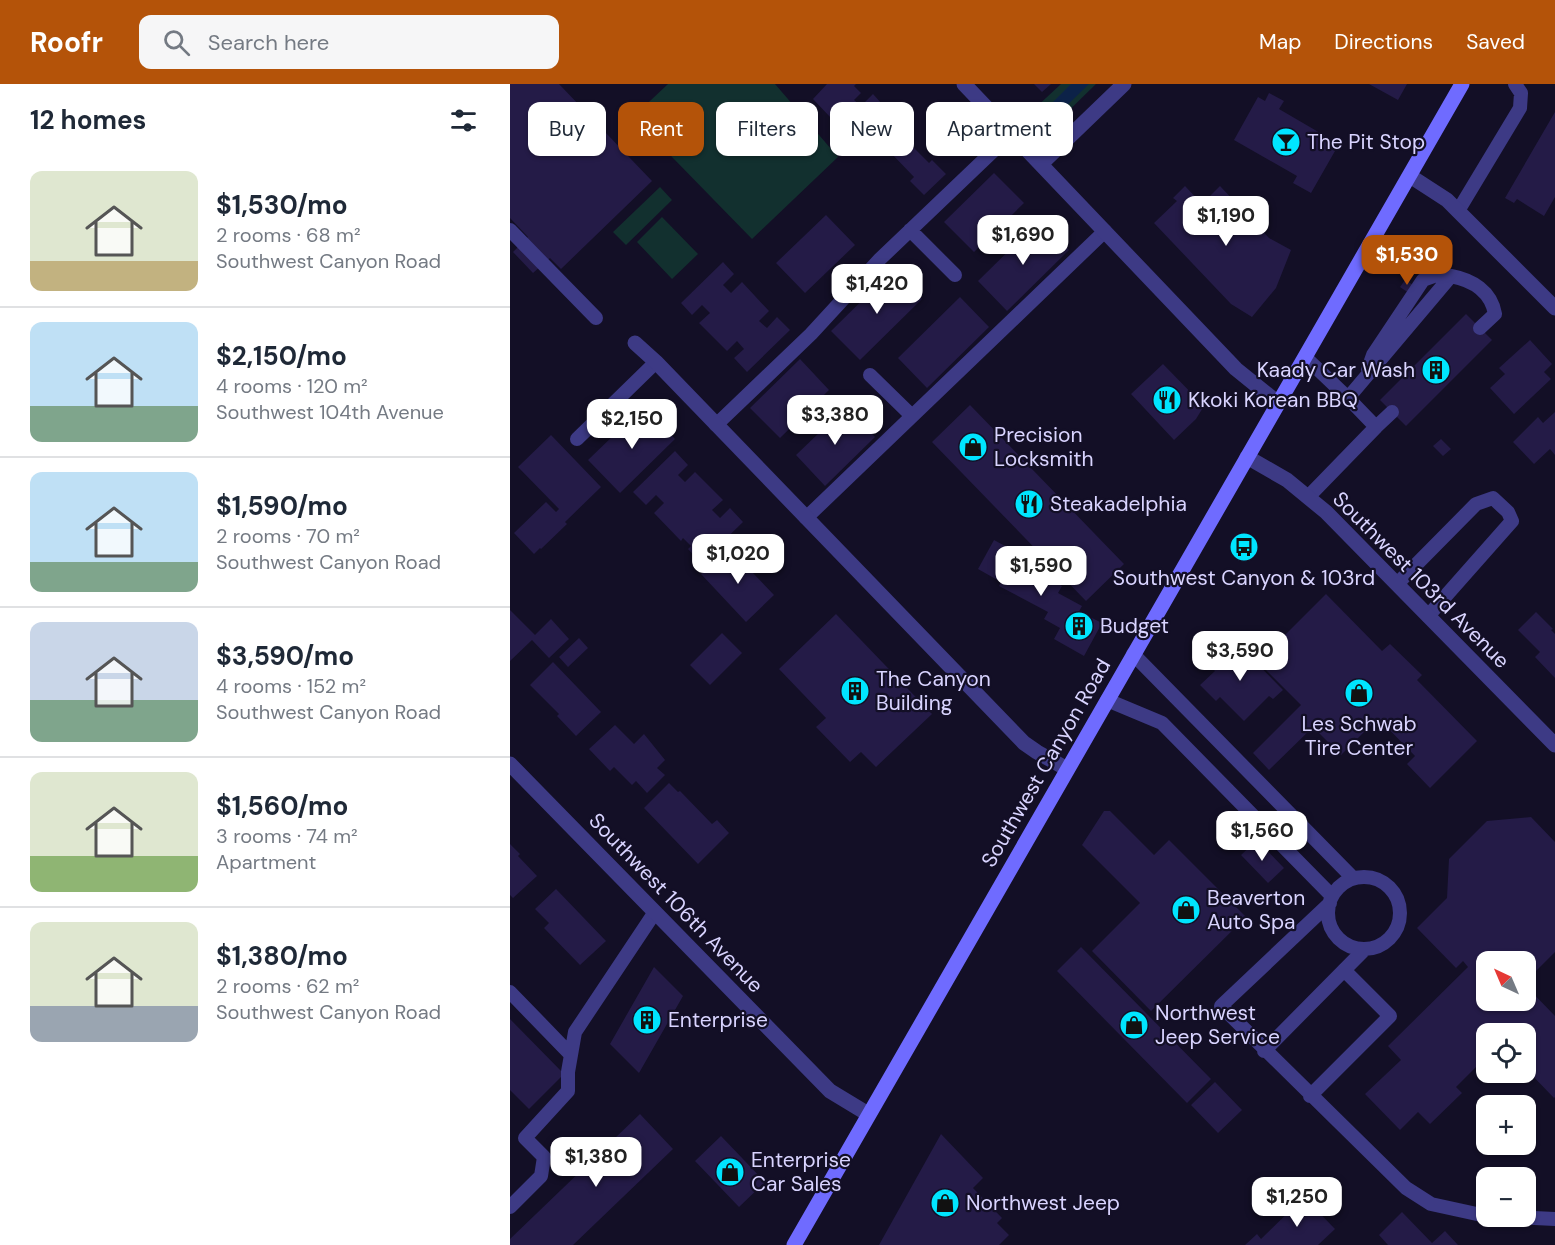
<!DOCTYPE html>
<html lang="en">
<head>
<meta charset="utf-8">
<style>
  :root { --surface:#fff; --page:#f6f6f7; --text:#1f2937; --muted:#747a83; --line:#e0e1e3; --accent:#b45309 }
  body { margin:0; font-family:"DM Sans",sans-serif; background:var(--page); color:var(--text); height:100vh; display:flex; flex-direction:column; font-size:22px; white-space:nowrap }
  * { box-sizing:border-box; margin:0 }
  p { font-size:20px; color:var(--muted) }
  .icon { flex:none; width:33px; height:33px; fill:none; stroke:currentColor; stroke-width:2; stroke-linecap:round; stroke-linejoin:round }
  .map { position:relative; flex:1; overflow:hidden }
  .drawer { display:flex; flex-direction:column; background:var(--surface); width:510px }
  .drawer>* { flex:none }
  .hud { position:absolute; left:18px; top:18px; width:570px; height:54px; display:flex; gap:12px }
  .needle { width:39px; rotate:316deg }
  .controls { position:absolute; left:966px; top:867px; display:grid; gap:12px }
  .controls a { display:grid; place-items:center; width:60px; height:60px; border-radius:12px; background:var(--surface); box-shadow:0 2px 4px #0004; font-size:30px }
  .price { position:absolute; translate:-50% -51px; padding:0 14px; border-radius:12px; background:#fff; color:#222; font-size:20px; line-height:39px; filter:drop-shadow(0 2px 3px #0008) }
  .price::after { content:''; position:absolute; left:50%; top:36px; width:18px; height:14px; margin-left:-9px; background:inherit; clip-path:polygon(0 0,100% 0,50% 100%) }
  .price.selected { background:var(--accent); color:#fff }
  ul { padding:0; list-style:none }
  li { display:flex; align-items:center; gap:18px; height:150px; padding:0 30px }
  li+li { border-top:2px solid var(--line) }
  li span { display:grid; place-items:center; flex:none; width:168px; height:120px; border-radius:12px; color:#555 }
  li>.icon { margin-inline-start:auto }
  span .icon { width:72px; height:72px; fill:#fffc; stroke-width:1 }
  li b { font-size:26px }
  h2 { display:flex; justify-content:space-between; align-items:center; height:72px; padding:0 30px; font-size:26px }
  .pill { padding:0 21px; border-radius:12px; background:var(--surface); box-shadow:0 2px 4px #0004; font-size:21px; line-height:54px }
  .pill.selected { background:var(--accent); color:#fff }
  header { display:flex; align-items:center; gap:36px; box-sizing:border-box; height:84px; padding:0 30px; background:var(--accent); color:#fff }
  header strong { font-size:28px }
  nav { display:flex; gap:33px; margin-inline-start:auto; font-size:21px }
  .search { width:420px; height:54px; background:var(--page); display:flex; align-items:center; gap:15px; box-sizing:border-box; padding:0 21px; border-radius:12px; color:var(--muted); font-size:22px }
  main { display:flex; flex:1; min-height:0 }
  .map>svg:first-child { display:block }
  .green { fill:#12302f }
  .water { fill:#0c2248 }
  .building { fill:#241b47 }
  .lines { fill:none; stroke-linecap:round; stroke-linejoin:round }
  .lane { stroke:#3d3a85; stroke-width:14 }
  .street { stroke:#3d3a85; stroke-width:15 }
  .secondary { stroke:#6f6bff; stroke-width:15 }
  .labels { text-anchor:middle; stroke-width:4.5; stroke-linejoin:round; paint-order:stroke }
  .poi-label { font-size:21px; fill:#d9d4ff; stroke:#130f26; text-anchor:start }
  .street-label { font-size:21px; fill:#d9d4ff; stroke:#130f26 }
</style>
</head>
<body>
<header>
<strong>Roofr</strong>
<div class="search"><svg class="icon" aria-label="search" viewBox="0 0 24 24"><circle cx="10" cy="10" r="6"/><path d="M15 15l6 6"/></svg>Search here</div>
<nav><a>Map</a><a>Directions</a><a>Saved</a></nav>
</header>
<main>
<section class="drawer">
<h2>12 homes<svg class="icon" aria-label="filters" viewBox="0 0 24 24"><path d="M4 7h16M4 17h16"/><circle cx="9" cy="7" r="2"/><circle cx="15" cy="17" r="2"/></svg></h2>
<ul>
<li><span style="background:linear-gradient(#dfe7d0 75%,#c2b280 0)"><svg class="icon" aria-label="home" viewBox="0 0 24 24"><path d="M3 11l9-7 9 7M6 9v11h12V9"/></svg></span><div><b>$1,530/mo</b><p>2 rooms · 68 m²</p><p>Southwest Canyon Road</p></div></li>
<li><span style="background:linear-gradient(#bfe0f5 70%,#7fa58c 0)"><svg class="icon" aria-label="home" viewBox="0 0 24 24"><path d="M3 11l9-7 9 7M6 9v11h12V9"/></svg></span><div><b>$2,150/mo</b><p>4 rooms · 120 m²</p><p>Southwest 104th Avenue</p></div></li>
<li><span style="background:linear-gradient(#bfe0f5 75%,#7fa58c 0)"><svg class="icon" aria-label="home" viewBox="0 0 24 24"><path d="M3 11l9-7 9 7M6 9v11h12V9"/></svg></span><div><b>$1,590/mo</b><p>2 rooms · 70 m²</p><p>Southwest Canyon Road</p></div></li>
<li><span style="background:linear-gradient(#c9d6e8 65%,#7fa58c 0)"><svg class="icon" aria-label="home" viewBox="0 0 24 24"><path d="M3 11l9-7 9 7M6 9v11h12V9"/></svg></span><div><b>$3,590/mo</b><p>4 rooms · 152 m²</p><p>Southwest Canyon Road</p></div></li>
<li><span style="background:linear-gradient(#dfe7d0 70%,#8fb573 0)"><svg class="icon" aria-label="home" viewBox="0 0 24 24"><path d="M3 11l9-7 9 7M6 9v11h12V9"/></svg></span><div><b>$1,560/mo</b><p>3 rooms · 74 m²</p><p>Apartment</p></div></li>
<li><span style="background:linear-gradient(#dfe7d0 70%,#9aa5b1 0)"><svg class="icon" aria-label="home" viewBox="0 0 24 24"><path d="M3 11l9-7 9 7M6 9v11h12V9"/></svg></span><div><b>$1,380/mo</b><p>2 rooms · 62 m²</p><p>Southwest Canyon Road</p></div></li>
</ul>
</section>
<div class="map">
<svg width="1045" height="1161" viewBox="0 0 1045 1161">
  <rect width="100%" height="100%" fill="#130f26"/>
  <path class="green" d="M158,0H265L328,73L242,155L123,33Z
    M551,0H586L541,44L523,26Z
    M150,103L162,116L116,161L103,148Z
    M152,133L188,170L162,195L127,158Z"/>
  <path class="water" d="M561,0H579L547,31L539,22Z"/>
  <path class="building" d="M0,0H49L142,97L51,185L40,174L23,189L3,168L18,153L0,134Z
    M317,0H346L344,2L351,9L344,16L351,22L363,10L372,20L338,52L303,15Z
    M524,0H541L532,8Z
    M859,0H897L888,16Z
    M759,9L774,17L769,25L829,60L801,109L783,99L787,92L724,56L748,13L755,17Z
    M1045,28V113L1034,132L1007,115L1004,119L995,114Z
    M384,39L397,53L395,55L419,79L422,76L436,90L414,111L400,97L404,93L380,68L376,72L363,59Z
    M484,89L514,119L464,168L434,138Z
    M675,102L692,120L710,102L759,154L781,166L766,204L742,233L721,220L644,139L667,117L663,114Z
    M316,131L345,161L295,209L266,179Z
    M530,136L559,166L497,227L468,197Z
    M213,178L224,190L213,201L221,209L232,198L259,227L249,237L257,244L267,233L280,246L237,288L224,274L234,265L227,257L217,267L189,239L200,229L192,221L182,231L171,219Z
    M383,186L412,215L350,276L321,247Z
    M895,196L905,202L899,209L890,203Z
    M450,213L479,243L417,304L388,274Z
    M956,230L982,256L896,342L870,316Z
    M1020,256L1042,280L1034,288L1041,295L1004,330L980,304L995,290L989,284Z
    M290,275L319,306L270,354L240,324Z
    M653,280L694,322L686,335L664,356L621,310Z
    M460,321L614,480L576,517L422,358Z
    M134,322L165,355L110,409L78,376Z
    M336,323L365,353L315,402L286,371Z
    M1045,328V371L1040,365L1024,380L1003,358L1028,333L1033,339Z
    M41,351L91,403L55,438L57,440L31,465L30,464L24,470L4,449L36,418L46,428L49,425L8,383Z
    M931,355L941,365L933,372L923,362Z
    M165,367L178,381L168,391L175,398L185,388L213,416L202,426L210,434L220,424L233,438L191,479L178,465L181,462L173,454L171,457L144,429L154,419L146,411L136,421L123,408Z
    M484,456L508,469L504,476L552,502L548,509L572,522L567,531L576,535L578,532L592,539L574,572L544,555L550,544L534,535L538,528L489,502L491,498L468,485Z
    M219,464L264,511L236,538L191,490Z
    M816,510L872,567L880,560L912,591L907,596L967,657L920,704L897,680L905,672L868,634L831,671L803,643L759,686L743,669L791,621L748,578Z
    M0,526L25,551L41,535L59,555L39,574L22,556L0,577Z
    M1026,528L1043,545L1041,546L1045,550V594L1025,573L1030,568L1008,546Z
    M326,530L422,630L366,683L351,668L340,678L306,643L316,634L269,585Z
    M212,549L232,569L200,601L180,581Z
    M69,554L78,564L58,583L49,573Z
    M724,556L773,606L763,615L759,612L734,637L710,613L706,617L690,601L705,587L702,584L715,572L712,568Z
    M43,578L91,628L66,652L47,632L49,630L20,601Z
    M105,641L124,660L134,650L155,676L147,684L155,691L137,709L126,697L122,701L104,683L100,687L79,665Z
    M159,699L168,708L170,707L202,740L207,736L219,749L188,780L134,724Z
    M594,727H600L644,771L659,756L736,833L641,927L582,867L630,819L572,761Z
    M1021,733L1045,758V868L1016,897V878H976V916H1016V902L1045,932V1013L1044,1014L1016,985V950H976V973L946,1003L952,1009L920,1040L908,1028L890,1046L855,1010L891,976L878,962L958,883L953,877L946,884L907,844L937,814L939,775L977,737Z
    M747,756L774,784L758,799L731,771Z
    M0,760L10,770L8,772L27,792L3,814L0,811Z
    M46,805L96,857L70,881L34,844L39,839L25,825Z
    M571,863L701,995L677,1019L547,887Z
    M144,883L173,912L129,989L100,960Z
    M0,935L54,990L19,1025L0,1006Z
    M705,998L732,1026L708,1049L681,1021Z
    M130,1030L163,1065L63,1161H0V1155Z
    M431,1050L473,1094L463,1104L492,1134L487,1139L499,1151L489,1161H369Z
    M211,1052L255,1098L229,1123L185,1077Z
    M794,1113L825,1145L808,1161H735L747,1150L751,1155Z
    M892,1128L922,1159L935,1147L948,1161H878L869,1151Z"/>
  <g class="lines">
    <path class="lane" d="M948,127L1010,24L1011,9L1005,0
      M0,146L86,234
      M400,146L445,191
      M795,273L838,314L866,343L799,412
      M858,285L863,271L913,196L927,191L941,192
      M360,291L402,332
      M838,314L941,192C962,196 981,207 985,230L970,244
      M206,341L301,250L370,175L501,50
      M866,343L882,328
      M67,355L146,278
      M296,434L595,147
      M887,500L966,420L983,414L998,428L1002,437L918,532
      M623,570L843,794
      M597,616L652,639L822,812
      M818 829a36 36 0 1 1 72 0a36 36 0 1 1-72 0Z
      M820,819L711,922L896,1104L921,1120L976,1132
      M0,908L61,971
      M754,967L855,865
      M800,1012L880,932L834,886
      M0,1123L31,1092L34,1073L15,1054L58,1007V988L65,948L145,828
      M984,1132L1045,1135"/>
    <path class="street" d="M454,0L726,285L768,319
      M531,80L614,0
      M900,92L937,116L1045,224
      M125,259L146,278L514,659L527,668L557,685
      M737,373L777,396L816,428L1045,661
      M0,680L320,1007L358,1030"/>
    <path class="secondary" d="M284,1161L952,0"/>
  </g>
  <defs>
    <g id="bar-disc" transform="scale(1.5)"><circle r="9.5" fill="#00e5ff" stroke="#130f26"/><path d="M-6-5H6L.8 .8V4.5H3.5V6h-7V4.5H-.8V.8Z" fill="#111"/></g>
    <g id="building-disc" transform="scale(1.5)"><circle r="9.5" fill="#00e5ff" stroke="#130f26"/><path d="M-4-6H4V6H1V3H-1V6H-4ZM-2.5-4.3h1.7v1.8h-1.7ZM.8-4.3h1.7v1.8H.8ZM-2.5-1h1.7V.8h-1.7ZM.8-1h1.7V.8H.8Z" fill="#111"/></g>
    <g id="restaurant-disc" transform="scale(1.5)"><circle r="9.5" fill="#00e5ff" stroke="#130f26"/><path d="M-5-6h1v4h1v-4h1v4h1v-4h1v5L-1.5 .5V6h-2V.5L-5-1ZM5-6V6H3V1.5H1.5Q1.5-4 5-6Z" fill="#111"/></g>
    <g id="shop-disc" transform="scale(1.5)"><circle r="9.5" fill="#00e5ff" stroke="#130f26"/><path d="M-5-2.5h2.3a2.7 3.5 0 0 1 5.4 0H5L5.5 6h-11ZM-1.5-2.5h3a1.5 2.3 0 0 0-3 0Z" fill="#111"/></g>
    <g id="bus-disc" transform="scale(1.5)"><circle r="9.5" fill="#00e5ff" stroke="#130f26"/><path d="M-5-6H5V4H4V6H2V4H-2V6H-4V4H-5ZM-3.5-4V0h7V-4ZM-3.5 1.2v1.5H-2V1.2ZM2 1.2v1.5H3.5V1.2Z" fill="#111"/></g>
  </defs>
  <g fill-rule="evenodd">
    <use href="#bar-disc" x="776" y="58"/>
    <use href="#building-disc" x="926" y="286"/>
    <use href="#restaurant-disc" x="657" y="316"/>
    <use href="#shop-disc" x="463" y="363"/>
    <use href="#restaurant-disc" x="519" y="420"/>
    <use href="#bus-disc" x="734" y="463"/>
    <use href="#building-disc" x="569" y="542"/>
    <use href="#building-disc" x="345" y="607"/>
    <use href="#shop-disc" x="849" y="609"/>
    <use href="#shop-disc" x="676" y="826"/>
    <use href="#building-disc" x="137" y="936"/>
    <use href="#shop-disc" x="624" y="941"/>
    <use href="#shop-disc" x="220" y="1088"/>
    <use href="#shop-disc" x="435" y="1119"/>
  </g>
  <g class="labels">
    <g class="poi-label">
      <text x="797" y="65">The Pit Stop</text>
      <text x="905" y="293" text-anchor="end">Kaady Car Wash</text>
      <text x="678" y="323">Kkoki Korean BBQ</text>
      <text x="484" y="358">Precision<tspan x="484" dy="24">Locksmith</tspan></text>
      <text x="540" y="427">Steakadelphia</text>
      <text x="734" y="501" text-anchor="middle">Southwest Canyon &amp; 103rd</text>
      <text x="590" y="549">Budget</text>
      <text x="366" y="602">The Canyon<tspan x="366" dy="24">Building</tspan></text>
      <text x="849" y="647" text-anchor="middle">Les Schwab<tspan x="849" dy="24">Tire Center</tspan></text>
      <text x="697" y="821">Beaverton<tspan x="697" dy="24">Auto Spa</tspan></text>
      <text x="645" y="936">Northwest<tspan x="645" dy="24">Jeep Service</tspan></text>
      <text x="158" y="943">Enterprise</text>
      <text x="241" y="1083">Enterprise<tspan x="241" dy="24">Car Sales</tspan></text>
      <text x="456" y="1126">Northwest Jeep</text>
    </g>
    <g class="street-label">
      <text transform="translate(911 496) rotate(45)" y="7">Southwest 103rd Avenue</text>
      <text transform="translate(536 679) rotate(-60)" y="7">Southwest Canyon Road</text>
      <text transform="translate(166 819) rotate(46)" y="7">Southwest 106th Avenue</text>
    </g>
  </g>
</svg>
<div class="controls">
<a><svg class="needle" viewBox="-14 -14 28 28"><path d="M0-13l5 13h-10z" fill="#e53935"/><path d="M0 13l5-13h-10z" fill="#747a83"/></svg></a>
<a><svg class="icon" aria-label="locate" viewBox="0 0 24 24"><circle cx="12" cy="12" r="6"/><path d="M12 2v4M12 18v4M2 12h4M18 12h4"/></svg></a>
<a>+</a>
<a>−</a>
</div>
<b class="price" style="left:716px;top:163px">$1,190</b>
<b class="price" style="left:513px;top:182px">$1,690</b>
<b class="price selected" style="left:897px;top:202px">$1,530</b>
<b class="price" style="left:367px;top:231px">$1,420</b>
<b class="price" style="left:325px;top:362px">$3,380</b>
<b class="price" style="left:122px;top:366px">$2,150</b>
<b class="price" style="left:228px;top:501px">$1,020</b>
<b class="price" style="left:531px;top:513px">$1,590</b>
<b class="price" style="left:730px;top:598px">$3,590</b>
<b class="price" style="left:752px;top:778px">$1,560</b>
<b class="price" style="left:86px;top:1104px">$1,380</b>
<b class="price" style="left:787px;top:1144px">$1,250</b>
<div class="hud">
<a class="pill">Buy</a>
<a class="pill selected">Rent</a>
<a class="pill">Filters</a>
<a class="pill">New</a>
<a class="pill">Apartment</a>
</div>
</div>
</main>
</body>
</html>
